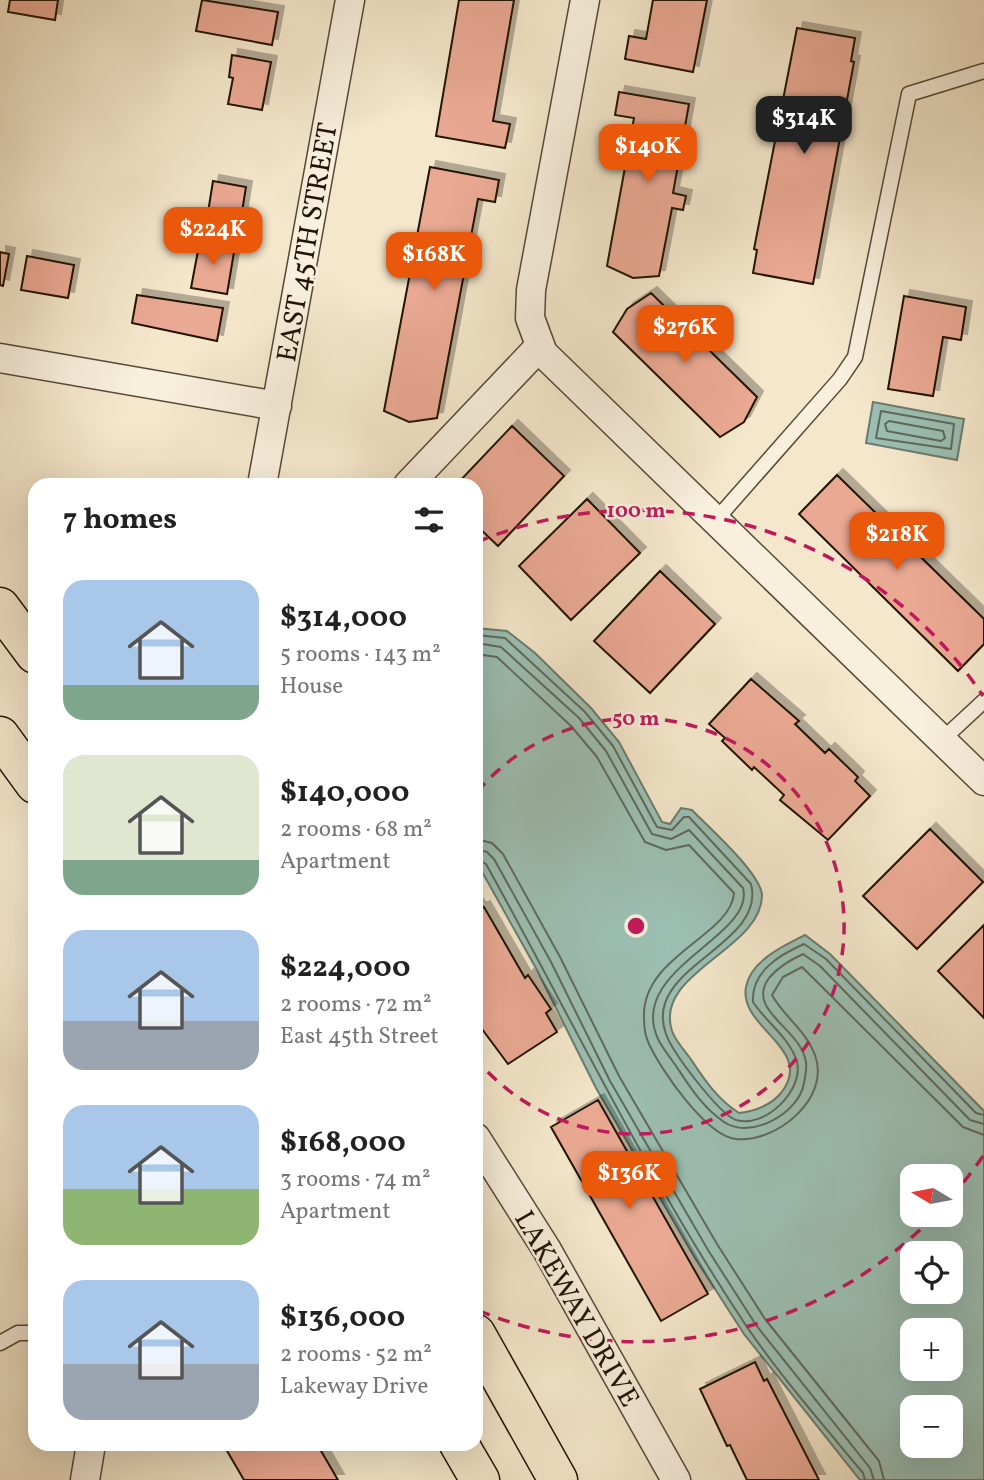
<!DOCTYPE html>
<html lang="en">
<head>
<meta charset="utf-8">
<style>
  :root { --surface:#fff; --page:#f2f2f2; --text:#222; --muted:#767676; --accent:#ea580c }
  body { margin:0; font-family:Vollkorn,serif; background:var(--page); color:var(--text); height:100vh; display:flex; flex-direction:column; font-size:26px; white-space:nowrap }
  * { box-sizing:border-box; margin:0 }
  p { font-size:23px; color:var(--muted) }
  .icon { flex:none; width:38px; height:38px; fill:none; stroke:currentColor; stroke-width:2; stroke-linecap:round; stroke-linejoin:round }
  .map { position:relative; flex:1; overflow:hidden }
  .panel { position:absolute; left:28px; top:478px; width:455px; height:973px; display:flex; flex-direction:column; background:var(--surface); border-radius:21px; box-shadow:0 7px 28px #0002 }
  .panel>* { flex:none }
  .needle { width:46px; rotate:280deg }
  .controls { position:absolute; left:900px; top:1164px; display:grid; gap:14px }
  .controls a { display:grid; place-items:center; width:63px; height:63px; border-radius:14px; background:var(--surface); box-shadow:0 7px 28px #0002; font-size:35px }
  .price { position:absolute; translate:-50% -60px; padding:0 16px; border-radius:14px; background:var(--accent); color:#fff; font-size:23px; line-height:46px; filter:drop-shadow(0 2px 4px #0008) }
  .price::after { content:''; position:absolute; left:50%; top:42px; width:21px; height:16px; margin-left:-10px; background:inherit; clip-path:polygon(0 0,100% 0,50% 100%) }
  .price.on { background:#222; color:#fff }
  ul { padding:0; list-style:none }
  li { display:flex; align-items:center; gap:21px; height:175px; padding:0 35px }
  li span { display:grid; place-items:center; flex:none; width:196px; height:140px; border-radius:21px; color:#555 }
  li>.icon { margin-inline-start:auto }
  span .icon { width:84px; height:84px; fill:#fffc; stroke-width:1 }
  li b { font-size:30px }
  h2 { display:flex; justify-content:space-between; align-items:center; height:84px; padding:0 35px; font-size:30px }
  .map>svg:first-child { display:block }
  .water { fill:#9cc0b4; stroke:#6a7b6e; stroke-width:2; fill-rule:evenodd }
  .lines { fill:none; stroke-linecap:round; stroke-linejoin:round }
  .shore { stroke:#5e6a5c; stroke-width:2 }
  .building { fill:#eaa993; stroke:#201405; stroke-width:2; filter:url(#shadow) }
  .service-casing { stroke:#554936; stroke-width:17 }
  .minor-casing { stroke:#554936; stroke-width:31 }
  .primary-casing { stroke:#201405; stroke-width:41 }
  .service { stroke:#f8efdd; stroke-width:14 }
  .minor { stroke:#f8efdd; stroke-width:28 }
  .primary { stroke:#f4e7cb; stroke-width:38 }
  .ring { fill:none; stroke:#c2185b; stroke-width:3.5; stroke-dasharray:12 9 }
  .labels { text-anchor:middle; stroke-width:5; stroke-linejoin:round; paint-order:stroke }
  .street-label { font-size:28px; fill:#201405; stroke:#f8efdd }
  .centre { fill:#c2185b; stroke:#f8efdd; stroke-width:3.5 }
  .ring-label { font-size:21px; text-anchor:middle; font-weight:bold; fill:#c2185b; stroke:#f8efdd; stroke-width:5; stroke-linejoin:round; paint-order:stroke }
</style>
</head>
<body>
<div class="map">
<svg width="984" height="1480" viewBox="0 0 984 1480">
  <defs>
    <filter id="shadow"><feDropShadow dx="6" dy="-6" stdDeviation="0" flood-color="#0004"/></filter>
  </defs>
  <rect width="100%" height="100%" fill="#f4e7cb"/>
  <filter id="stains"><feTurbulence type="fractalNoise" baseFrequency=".00286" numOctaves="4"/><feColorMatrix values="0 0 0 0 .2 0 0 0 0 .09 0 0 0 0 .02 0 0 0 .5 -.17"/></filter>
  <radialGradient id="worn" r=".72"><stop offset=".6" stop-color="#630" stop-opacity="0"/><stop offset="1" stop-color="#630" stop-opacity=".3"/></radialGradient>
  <path class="water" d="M873,402L964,419L957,460L866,443Z
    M476,628L507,631L535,653L591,708L619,742L662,822L670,824L681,808L692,810C708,827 762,874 762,896C761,950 653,973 672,1031C675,1040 684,1050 690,1058C704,1079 717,1099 739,1113C755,1111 770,1106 781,1093C816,1049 738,1028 746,987C751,960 784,946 805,935L830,954L984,1111V1480H860L744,1334L695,1258L596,1088L537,970L476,861ZM912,1176H950V1214H912ZM912,1253H950V1292H912ZM912,1330H950V1368H912ZM912,1407H950V1446H912Z"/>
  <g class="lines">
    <path class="shore" d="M881,411L954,424L951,449L876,438Z
      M889,421L943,431L945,438L941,441L887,431L885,424Z
      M476,635L505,638L585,712L613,746L657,827L672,830L684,817H689L751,884C767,946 641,967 666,1034C672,1052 719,1114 736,1120C765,1129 804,1090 797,1062C790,1038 766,1022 753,1002C751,972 779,955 804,944L826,959L976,1113L984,1115
      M476,643L501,647L579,718L606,751L652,834L671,839L689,830L743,888C756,937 626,969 658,1039C663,1049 670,1057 676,1066C690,1087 703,1108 724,1122C750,1140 799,1114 804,1083C805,1077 807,1069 806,1062C801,1028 745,1011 769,978C778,967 790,960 803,954L820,966L970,1120L984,1124
      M476,654L497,657L571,726L597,757L645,842L666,850L689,845L734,893C731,936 641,956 644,1018C644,1026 645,1036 649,1044C661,1070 706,1136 736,1139C777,1143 831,1098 815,1055C805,1029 784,1017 772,995L783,977L802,967L963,1127L984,1135
      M476,839L492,843L503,854L560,957L619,1076L717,1244L765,1319L879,1461L884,1480
      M476,849L487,852L494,859L551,962L610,1081L708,1250L756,1325L870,1468L874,1480
      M476,858L486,864C572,1019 648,1179 747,1327C782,1378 824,1426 863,1473L865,1480"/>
  </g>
  <path class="building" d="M10,0H58L55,20L8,12Z
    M202,0L278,12L272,45L196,31Z
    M459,0H514L493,121L510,124L505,148L436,136Z
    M653,0H707L693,72L625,59L629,36L646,39Z
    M797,28L855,38L851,61L854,62L813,284L753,273L757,250L754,249Z
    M232,55L271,62L262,110L228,104L233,78L229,77Z
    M619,92L689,104L673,193L686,196L683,210L672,208L659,276L633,278L607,266L634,118L615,115Z
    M430,167L499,180L495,202L478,199L437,418L409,422L384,411Z
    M213,181L246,187L239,230L206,225Z
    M200,240L235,246L227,294L191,288Z
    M0,252L9,254L3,286L0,285Z
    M27,256L74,265L68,298L21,290Z
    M651,293L757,397L744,422L720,437L613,332L627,309Z
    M137,295L223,308L217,341L132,323Z
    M904,296L966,307L961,340L943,337L933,396L888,389Z
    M512,426L564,476L498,546L476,525V485H456Z
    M837,475L984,619V644L958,671L799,514Z
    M587,499L640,553L571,620L519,566Z
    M660,571L715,624L650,693L594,641Z
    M751,679L799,721L795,724L825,753L829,749L858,777L855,781L870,796L828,840L780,800L784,795L754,767L752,770L722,741L725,738L709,724Z
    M930,829L983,882L917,949L863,896Z
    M476,903L480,909L484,907L525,978L528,975L551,1009L546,1013L557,1032L508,1064L476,1021Z
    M984,925V1018L938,971Z
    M598,1100L708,1294L661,1321L551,1127Z
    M755,1362L764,1381L767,1379L819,1480H747L730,1445L727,1446L700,1389Z
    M223,1444H317L338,1480H244Z"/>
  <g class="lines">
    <g class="service-casing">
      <path id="service" d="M714,522L840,379L855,357L909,94L984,71
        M943,739L984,701
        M0,1343L18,1333H35"/>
    </g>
    <g class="minor-casing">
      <path id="minor" d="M585,0L531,290L530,318L543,353L984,781
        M0,358L277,406
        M262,485L350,0
        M408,485L540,346
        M476,1138L547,1250L676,1480
        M85,1480L91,1444"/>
    </g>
    <g class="primary-casing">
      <path id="primary" d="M0,607L35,654
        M0,736L35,784
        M476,1334L558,1480
        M459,1444L480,1480"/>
    </g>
    <use href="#service" class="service"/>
    <use href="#minor" class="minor"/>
    <use href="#primary" class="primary"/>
  </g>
  <g class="ring">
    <path d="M477 792A208 208 0 1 1 477 1060"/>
    <path d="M983 1156A416 416 0 0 1 952 1196M935 1215A416 416 0 0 1 477 1310M477 542A416 416 0 0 1 983 696"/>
  </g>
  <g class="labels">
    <g class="street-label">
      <text transform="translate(306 242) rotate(-80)" y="10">EAST 45TH STREET</text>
      <text transform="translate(578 1308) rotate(60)" y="10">LAKEWAY DRIVE</text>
    </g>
  </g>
  <circle cx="636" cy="926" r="10" class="centre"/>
  <g class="ring-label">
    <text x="636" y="517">100 m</text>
    <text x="636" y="725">50 m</text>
  </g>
  <rect width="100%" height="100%" filter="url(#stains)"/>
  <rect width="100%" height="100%" fill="url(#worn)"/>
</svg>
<div class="controls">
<a><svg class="needle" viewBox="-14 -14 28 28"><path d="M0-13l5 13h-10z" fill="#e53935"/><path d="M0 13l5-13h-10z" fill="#767676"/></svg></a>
<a><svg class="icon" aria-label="locate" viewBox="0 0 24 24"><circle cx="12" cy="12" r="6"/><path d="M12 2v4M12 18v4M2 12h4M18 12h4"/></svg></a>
<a>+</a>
<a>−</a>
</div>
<b class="price on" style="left:804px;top:156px">$314K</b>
<b class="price" style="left:648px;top:184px">$140K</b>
<b class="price" style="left:213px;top:267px">$224K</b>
<b class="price" style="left:434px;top:292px">$168K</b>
<b class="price" style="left:685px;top:365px">$276K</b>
<b class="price" style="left:897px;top:572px">$218K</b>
<b class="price" style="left:629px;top:1211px">$136K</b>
<section class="panel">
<h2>7 homes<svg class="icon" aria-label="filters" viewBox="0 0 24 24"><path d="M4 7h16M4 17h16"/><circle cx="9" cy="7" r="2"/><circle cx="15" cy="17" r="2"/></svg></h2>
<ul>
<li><span style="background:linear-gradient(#a9c7e8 75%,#7fa58c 0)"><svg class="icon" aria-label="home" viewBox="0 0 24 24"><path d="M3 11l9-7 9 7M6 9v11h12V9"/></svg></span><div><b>$314,000</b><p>5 rooms · 143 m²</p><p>House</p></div></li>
<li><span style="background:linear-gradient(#dfe7d0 75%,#7fa58c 0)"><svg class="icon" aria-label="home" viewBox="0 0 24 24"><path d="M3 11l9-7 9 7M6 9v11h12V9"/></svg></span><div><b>$140,000</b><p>2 rooms · 68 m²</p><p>Apartment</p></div></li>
<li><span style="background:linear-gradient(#a9c7e8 65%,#9aa5b1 0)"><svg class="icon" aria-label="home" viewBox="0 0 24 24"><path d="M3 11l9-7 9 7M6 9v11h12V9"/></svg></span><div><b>$224,000</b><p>2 rooms · 72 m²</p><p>East 45th Street</p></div></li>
<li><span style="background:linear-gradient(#a9c7e8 60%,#8fb573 0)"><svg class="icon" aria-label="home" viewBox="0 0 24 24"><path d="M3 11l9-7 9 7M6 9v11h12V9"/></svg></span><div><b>$168,000</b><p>3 rooms · 74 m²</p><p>Apartment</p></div></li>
<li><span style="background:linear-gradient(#a9c7e8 60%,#9aa5b1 0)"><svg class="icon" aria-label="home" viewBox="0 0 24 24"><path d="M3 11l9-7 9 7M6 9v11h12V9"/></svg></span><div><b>$136,000</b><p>2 rooms · 52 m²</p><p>Lakeway Drive</p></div></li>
</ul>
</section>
</div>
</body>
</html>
